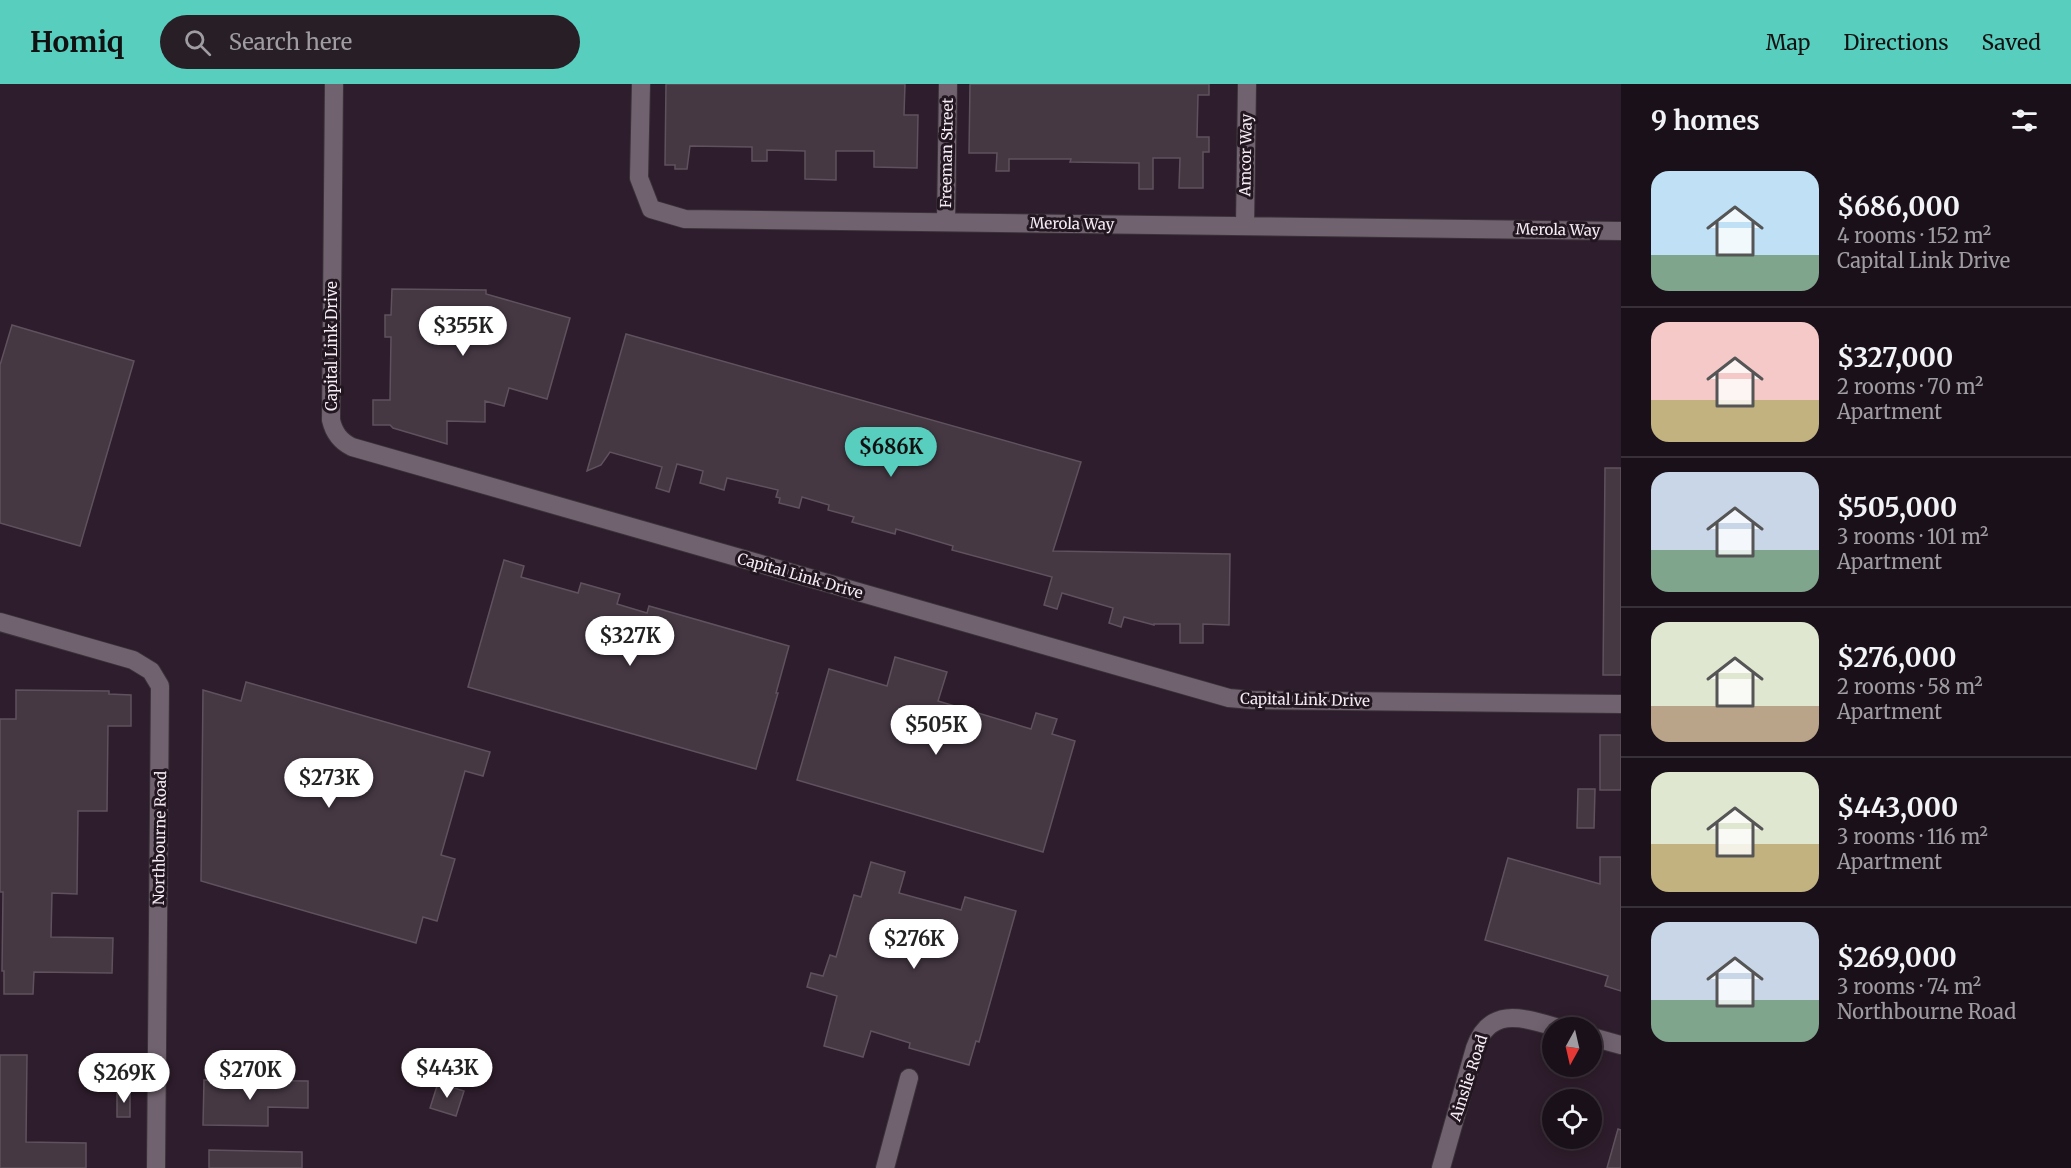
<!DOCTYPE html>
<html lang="en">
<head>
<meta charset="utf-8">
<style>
  :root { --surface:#1a1019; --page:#271e26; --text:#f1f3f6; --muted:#9f9da2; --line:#383038; --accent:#58cebf }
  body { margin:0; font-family:Merriweather,serif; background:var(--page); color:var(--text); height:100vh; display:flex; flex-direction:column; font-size:22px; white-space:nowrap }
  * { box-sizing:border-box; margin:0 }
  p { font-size:20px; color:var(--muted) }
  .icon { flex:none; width:33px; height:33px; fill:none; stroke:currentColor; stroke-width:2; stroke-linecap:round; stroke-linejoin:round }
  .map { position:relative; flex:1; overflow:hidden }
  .panel { display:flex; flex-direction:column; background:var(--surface); width:450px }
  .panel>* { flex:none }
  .needle { width:39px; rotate:188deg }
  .controls { position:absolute; left:1542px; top:933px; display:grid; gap:12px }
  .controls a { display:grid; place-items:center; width:60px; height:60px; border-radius:50%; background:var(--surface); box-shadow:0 3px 15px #0003,0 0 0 2px var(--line); font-size:30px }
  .price { position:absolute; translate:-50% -51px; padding:0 14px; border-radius:21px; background:#fff; color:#222; font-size:20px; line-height:39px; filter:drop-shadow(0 2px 3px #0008) }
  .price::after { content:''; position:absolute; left:50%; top:36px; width:18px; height:14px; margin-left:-9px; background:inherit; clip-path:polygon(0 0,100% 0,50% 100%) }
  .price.selected { background:var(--accent); color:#111 }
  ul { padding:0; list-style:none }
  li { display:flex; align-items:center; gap:18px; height:150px; padding:0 30px }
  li+li { border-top:2px solid var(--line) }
  li span { display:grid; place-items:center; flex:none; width:168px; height:120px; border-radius:18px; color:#555 }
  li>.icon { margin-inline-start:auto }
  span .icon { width:72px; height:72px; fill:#fffc; stroke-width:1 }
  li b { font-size:26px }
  h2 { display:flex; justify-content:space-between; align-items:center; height:72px; padding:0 30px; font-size:26px }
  header { display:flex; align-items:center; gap:36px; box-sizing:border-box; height:84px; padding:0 30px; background:var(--accent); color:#111 }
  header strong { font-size:28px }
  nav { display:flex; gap:33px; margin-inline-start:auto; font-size:21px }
  .search { width:420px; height:54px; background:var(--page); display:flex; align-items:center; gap:15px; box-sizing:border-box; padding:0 21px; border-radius:33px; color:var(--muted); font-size:22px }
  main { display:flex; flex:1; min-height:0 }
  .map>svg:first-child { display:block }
  .built { fill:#2e1d2c; fill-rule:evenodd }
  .building { fill:#453843; stroke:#5f525e; stroke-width:1.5 }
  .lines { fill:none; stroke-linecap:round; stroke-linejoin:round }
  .minor-casing { stroke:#3a3239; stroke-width:20 }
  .minor { stroke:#71626f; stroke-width:18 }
  .labels { text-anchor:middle; stroke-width:6; stroke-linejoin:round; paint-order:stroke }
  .street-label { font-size:15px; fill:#f5edf4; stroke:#221621 }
</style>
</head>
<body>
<header>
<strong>Homiq</strong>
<div class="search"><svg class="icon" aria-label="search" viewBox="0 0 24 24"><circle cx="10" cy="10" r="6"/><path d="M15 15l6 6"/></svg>Search here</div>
<nav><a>Map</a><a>Directions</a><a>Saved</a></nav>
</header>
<main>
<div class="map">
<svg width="1621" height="1084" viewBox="0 0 1621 1084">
  <rect width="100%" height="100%" fill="#221621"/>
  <path class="built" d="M0,0H1621V1084H0ZM1552,944H1592V982H1552ZM1552,1016H1592V1054H1552Z"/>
  <path class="building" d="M666,0H905L904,31H918L917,84L874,83V67H836V96L805,95V67L767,66V77H752V63L690,62L687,85H675V81H665Z
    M970,0H1209V11H1198L1197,53H1209V68H1203V104H1179L1180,74H1153V105H1139V79L1070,78L1071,75H1009V87H996L997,69H969Z
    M392,205L486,206V210L570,234L547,315L509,304L504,322L485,317V338L447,337V360L393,344L390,341H373V316H390L391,253H385V231H391Z
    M12,241L134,277L80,462L0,439V281Z
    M626,250L1081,378L1053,467L1230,470L1229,541L1203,540V559H1180V540H1154V541L1124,533L1121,543L1109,539L1113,524L1062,509L1057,525L1044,521L1052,493L952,466L953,462L896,445L895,450L852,438L854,433L828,426L829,421L802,413L799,424L779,419L780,414L776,413L778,406L727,394L724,406L700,399L703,387L677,380L669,408L656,404L662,383L610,368L601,381L587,387Z
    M1605,384H1621V591H1603Z
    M504,476L524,482L521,493L578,509L581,499L620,510L617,520L647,529L649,522L789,562L776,609H778L756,685L468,603Z
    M895,573L947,588L938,617L1031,645L1036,629L1057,635L1052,650L1075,657L1043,768L797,696L829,585L887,602Z
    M246,598L490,668L483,692L465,687L441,771L455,775L447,802L437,837L423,833L416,859L201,797L203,606L241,617Z
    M16,606L109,607V610L131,611V642H108L107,727H78L77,810L52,809L51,853L113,854L112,889L34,888L33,910H4V887H2L3,808H0V635H16Z
    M1600,651H1621V706H1600Z
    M1578,705H1595L1594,744H1577Z
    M1600,773H1621V907L1605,902L1608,892L1485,856L1508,774L1600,800Z
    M871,778L905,788L899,809L961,826L965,813L1016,827L979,958L976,957L969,981L909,964L910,959L871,947L863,973L824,962L837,912L807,903L811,889L823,892L830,871L836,873L854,811L861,813Z
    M0,971H27L26,1058L86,1059V1084H0Z
    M204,996L308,997V1024L268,1023V1042L203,1041Z
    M438,999L464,1007L456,1032L430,1024Z
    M117,1006H130V1033H117Z
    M1618,1045L1621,1046V1084H1607Z
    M209,1066L302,1068V1084H209Z"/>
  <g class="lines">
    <g class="minor-casing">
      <path id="minor" d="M334,0L331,336C334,349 340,357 352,363L1229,614L1252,616L1621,620
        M641,0L639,94L651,125L685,135L1621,147
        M946,138L948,0
        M1245,142L1247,0
        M0,538L133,576L151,587L160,602L156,1084
        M1592,953L1621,961
        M885,1084L909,994
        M1441,1084L1475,964C1490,921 1524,934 1559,944"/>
    </g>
    <use href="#minor" class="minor"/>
  </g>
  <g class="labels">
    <g class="street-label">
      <text transform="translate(947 69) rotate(-89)" y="5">Freeman Street</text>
      <text transform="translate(1246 71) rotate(-89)" y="5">Amcor Way</text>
      <text transform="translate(1072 140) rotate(1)" y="5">Merola Way</text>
      <text transform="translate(1558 146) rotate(1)" y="5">Merola Way</text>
      <text transform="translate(332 262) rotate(-90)" y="5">Capital Link Drive</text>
      <text transform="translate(800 492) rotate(16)" y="5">Capital Link Drive</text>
      <text transform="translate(1305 616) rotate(1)" y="5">Capital Link Drive</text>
      <text transform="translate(160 754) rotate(-89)" y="5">Northbourne Road</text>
      <text transform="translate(1469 994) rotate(-72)" y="5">Ainslie Road</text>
    </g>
  </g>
</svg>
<div class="controls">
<a><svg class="needle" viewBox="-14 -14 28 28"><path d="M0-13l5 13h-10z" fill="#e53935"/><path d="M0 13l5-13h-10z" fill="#9f9da2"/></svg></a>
<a><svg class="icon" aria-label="locate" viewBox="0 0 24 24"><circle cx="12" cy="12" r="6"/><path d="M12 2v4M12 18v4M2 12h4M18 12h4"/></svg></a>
</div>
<b class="price" style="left:463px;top:273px">$355K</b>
<b class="price selected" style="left:891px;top:394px">$686K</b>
<b class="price" style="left:630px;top:583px">$327K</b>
<b class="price" style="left:936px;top:672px">$505K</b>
<b class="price" style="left:329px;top:725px">$273K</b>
<b class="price" style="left:914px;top:886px">$276K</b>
<b class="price" style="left:447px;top:1015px">$443K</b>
<b class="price" style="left:250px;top:1017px">$270K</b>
<b class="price" style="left:124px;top:1020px">$269K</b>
</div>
<section class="panel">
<h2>9 homes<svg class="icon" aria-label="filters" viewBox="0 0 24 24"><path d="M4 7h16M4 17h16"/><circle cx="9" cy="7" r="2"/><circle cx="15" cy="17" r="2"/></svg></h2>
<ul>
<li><span style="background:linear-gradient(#bfe0f5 70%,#7fa58c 0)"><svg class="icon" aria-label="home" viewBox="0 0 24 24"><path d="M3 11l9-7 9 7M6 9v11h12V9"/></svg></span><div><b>$686,000</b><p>4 rooms · 152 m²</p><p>Capital Link Drive</p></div></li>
<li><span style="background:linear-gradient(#f6c9c9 65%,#c2b280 0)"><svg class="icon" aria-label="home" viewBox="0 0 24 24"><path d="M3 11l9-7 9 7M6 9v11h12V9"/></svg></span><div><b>$327,000</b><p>2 rooms · 70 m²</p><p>Apartment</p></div></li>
<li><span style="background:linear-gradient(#c9d6e8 65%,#7fa58c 0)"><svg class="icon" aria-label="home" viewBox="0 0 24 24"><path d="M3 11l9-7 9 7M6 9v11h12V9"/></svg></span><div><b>$505,000</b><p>3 rooms · 101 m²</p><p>Apartment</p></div></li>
<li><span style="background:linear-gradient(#dfe7d0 70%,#b9a48a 0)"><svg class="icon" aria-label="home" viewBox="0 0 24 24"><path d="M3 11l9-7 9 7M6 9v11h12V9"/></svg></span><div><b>$276,000</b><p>2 rooms · 58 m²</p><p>Apartment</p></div></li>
<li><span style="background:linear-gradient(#dfe7d0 60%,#c2b280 0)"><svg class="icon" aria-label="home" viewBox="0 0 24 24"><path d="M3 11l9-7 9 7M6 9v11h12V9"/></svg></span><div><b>$443,000</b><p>3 rooms · 116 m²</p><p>Apartment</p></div></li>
<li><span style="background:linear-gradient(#c9d6e8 65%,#7fa58c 0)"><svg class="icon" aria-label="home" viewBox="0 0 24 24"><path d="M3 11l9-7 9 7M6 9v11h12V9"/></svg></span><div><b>$269,000</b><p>3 rooms · 74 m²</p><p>Northbourne Road</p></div></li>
</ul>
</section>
</main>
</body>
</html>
